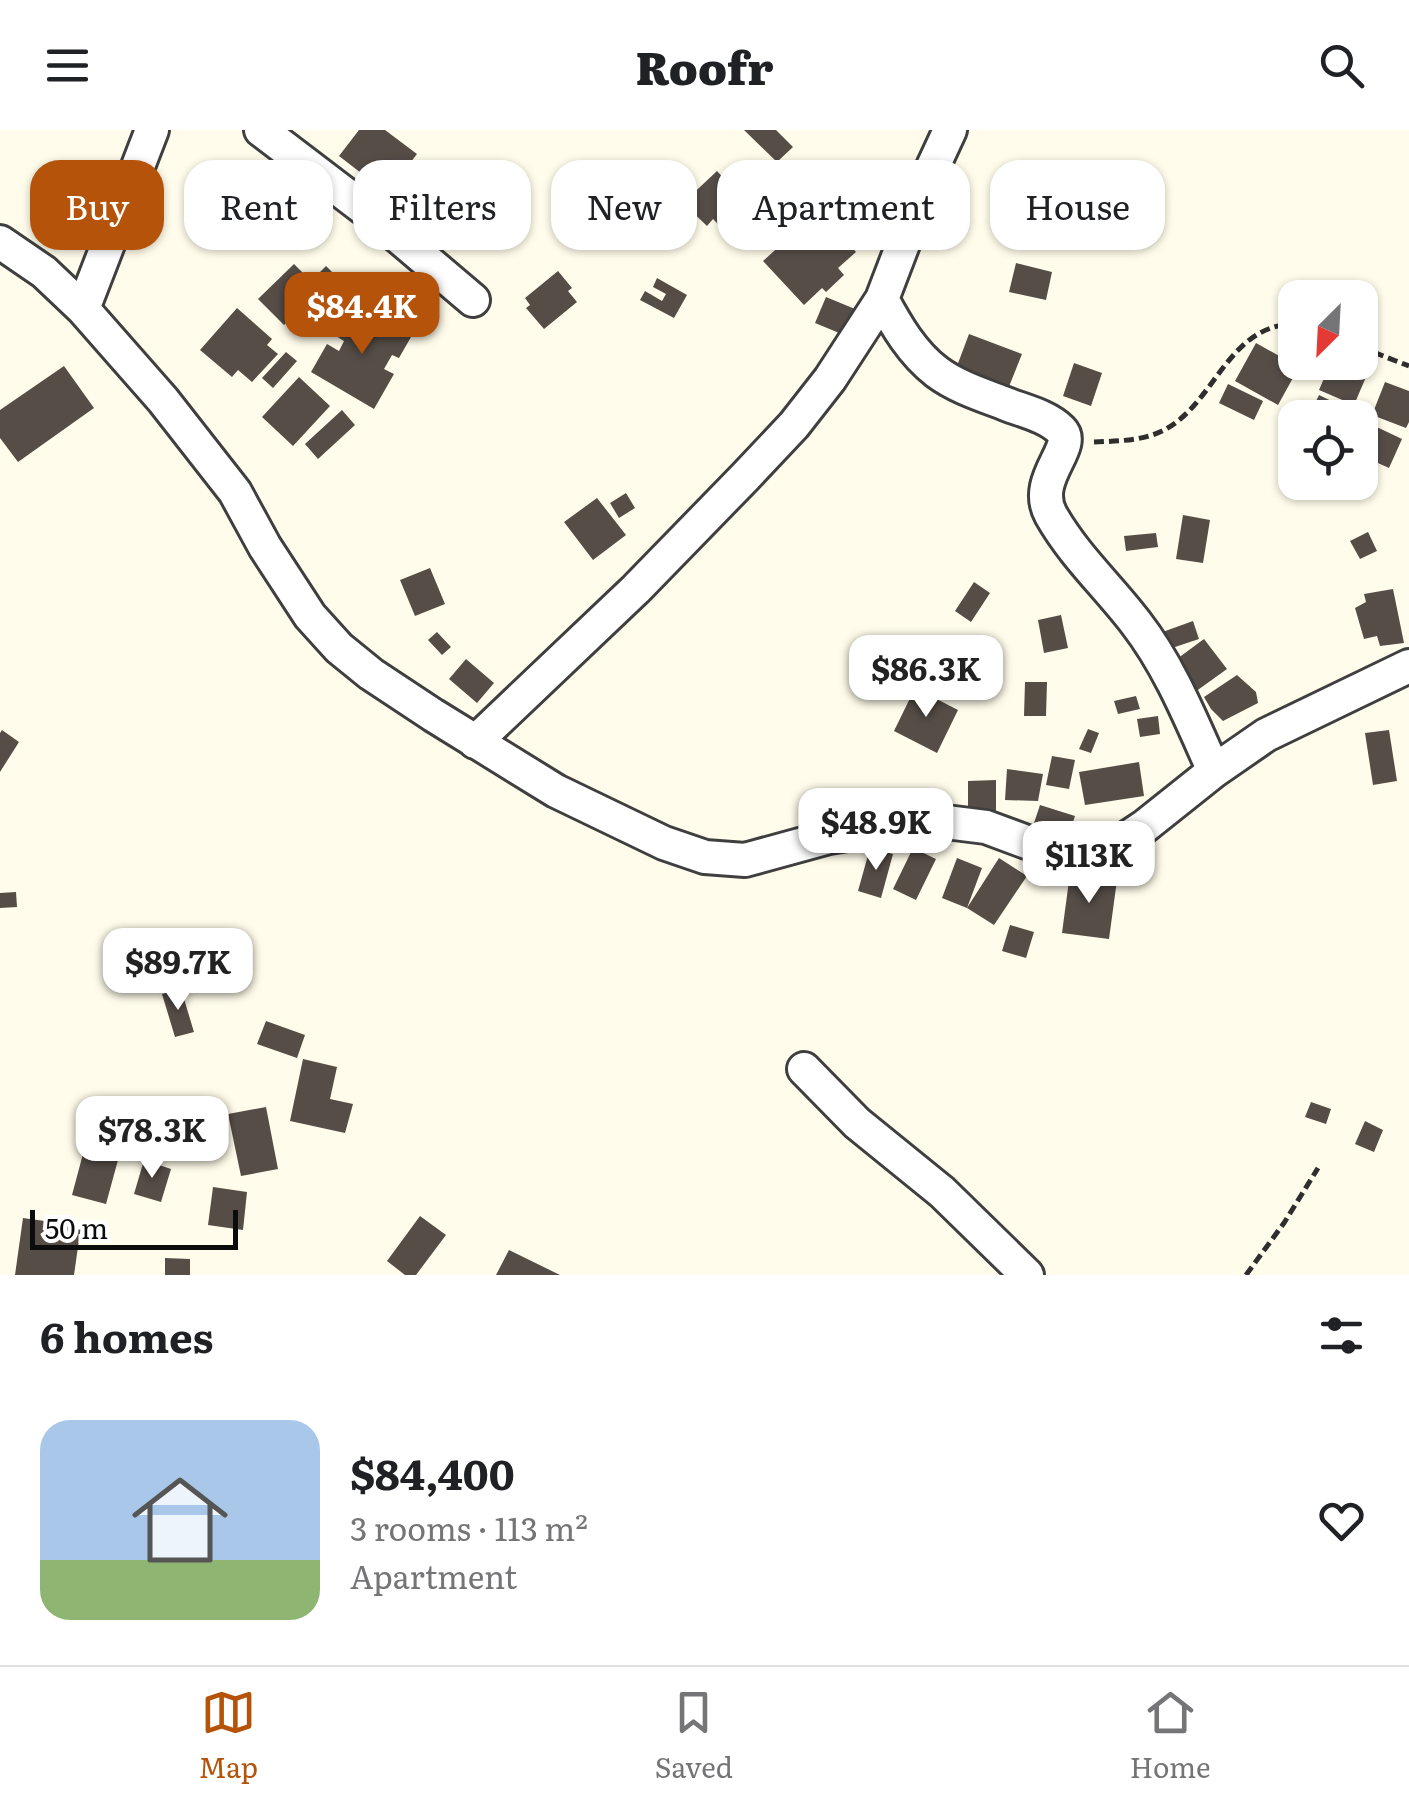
<!DOCTYPE html>
<html lang="en">
<head>
<meta charset="utf-8">
<style>
  :root { --surface:#fff; --page:#f2f2f2; --text:#202124; --muted:#757577; --line:#e0e0e0; --accent:#b45309 }
  body { margin:0; font-family:Literata,serif; background:var(--page); color:var(--text); height:100vh; display:flex; flex-direction:column; font-size:38px; white-space:nowrap }
  * { box-sizing:border-box; margin:0 }
  p { font-size:32px; color:var(--muted) }
  .icon { flex:none; width:55px; height:55px; fill:none; stroke:currentColor; stroke-width:2; stroke-linecap:round; stroke-linejoin:round }
  .map { position:relative; height:1145px; overflow:hidden }
  .details { display:flex; flex-direction:column; background:var(--surface); flex:1 }
  .details>* { flex:none }
  .top-card { position:absolute; left:30px; top:30px; width:1350px; height:90px; display:flex; gap:20px }
  .needle { width:65px; rotate:204deg }
  .tools { position:absolute; left:1278px; top:150px; display:grid; gap:20px }
  .tools a { display:grid; place-items:center; width:100px; height:100px; border-radius:20px; background:var(--surface); box-shadow:0 2px 8px #0004; font-size:50px }
  .scale { position:absolute; left:30px; bottom:25px; width:208px; box-sizing:border-box; padding-left:10px; border:5px solid #0c0c0c; border-top:0; font-size:28px; line-height:35px; white-space:nowrap; color:#0c0c0c; -webkit-text-stroke:8px #fff; paint-order:stroke }
  .price { position:absolute; translate:-50% -85px; padding:0 22px; border-radius:20px; background:#fff; color:#222; font-size:32px; line-height:65px; filter:drop-shadow(0 2px 5px #0008) }
  .price::after { content:''; position:absolute; left:50%; top:60px; width:30px; height:22px; margin-left:-15px; background:inherit; clip-path:polygon(0 0,100% 0,50% 100%) }
  .price.on { background:var(--accent); color:#fff }
  ul { padding:0; list-style:none }
  li { display:flex; align-items:center; gap:30px; height:250px; padding:0 40px }
  li+li { border-top:2px solid var(--line) }
  li span { display:grid; place-items:center; flex:none; width:280px; height:200px; border-radius:30px; color:#555 }
  li>.icon { margin-inline-start:auto }
  span .icon { width:120px; height:120px; fill:#fffc; stroke-width:1 }
  li b { font-size:42px }
  h2 { display:flex; justify-content:space-between; align-items:center; height:120px; padding:0 40px; font-size:42px }
  .pill { padding:0 35px; border-radius:30px; background:var(--surface); box-shadow:0 2px 8px #0004; font-size:35px; line-height:90px }
  .pill.on { background:var(--accent); color:#fff }
  header { display:flex; justify-content:space-between; align-items:center; height:130px; padding:0 40px; background:var(--surface); font-size:45px; font-weight:800 }
  .tab-bar { display:flex; justify-content:space-around; align-items:center; height:140px; border-top:2px solid var(--line); background:var(--surface); font-size:28px; color:var(--muted) }
  .tab-bar a { display:grid; justify-items:center; gap:5px }
  .tab-bar .on { color:var(--accent) }
  .map>svg:first-child { display:block }
  .building { fill:#564d47 }
  .lines { fill:none; stroke-linecap:round; stroke-linejoin:round }
  .minor-casing { stroke:#3f3f3f; stroke-width:38 }
  .path { stroke:#2e2e2e; stroke-width:5; stroke-dasharray:10 5; stroke-linecap:butt }
  .minor { stroke:#fff; stroke-width:32 }
</style>
</head>
<body>
<header><svg class="icon" aria-label="menu" viewBox="0 0 24 24"><path d="M4 6h16M4 12h16M4 18h16"/></svg>Roofr<svg class="icon" aria-label="search" viewBox="0 0 24 24"><circle cx="10" cy="10" r="6"/><path d="M15 15l6 6"/></svg></header>
<div class="map">
<svg width="1409" height="1145" viewBox="0 0 1409 1145">
  <rect width="100%" height="100%" fill="#fffceb"/>
  <path class="building" d="M359,0H385L417,24L387,63L339,26Z
    M744,0H776L793,17L777,32Z
    M717,41L730,55L737,47L758,68L725,101L713,89L707,96L683,73Z
    M829,92L856,122L838,138L844,145L826,162L822,158L804,175L763,131L784,112L790,119L817,94L822,99Z
    M1016,133L1052,142L1046,170L1009,162Z
    M294,134L311,151L326,136L343,153L336,161L344,169L314,202L295,184L284,195L258,169Z
    M558,141L572,158L568,161L577,172L544,199L526,178L530,175L525,168Z
    M657,148L687,165L674,188L640,170L645,161L662,171L666,164L653,157Z
    M826,167L855,179L844,205L815,193Z
    M354,175L411,207L399,228L392,225L384,239L394,244L374,279L311,242L327,214L339,221L344,211L336,206Z
    M237,178L272,209L267,215L278,224L252,252L238,240L232,247L200,220Z
    M969,204L1022,224L1006,264L954,244Z
    M1256,213L1299,237L1278,275L1235,251Z
    M286,222L297,231L273,258L262,248Z
    M1331,232H1351L1369,240L1354,275L1319,260Z
    M1074,233L1102,243L1091,276L1063,266Z
    M64,236L94,278L18,332L0,308V280Z
    M299,247L330,276L293,316L262,287Z
    M1385,252L1409,261V292L1406,298L1372,285Z
    M1228,254L1263,271L1254,290L1219,273Z
    M1319,265L1350,280L1346,288H1308Z
    M342,280L355,295L318,329L305,314Z
    M1362,290L1402,309L1389,338L1360,325Z
    M626,363L635,378L619,388L610,373Z
    M597,368L626,405L593,430L564,392Z
    M1183,385L1210,390L1203,433L1176,429Z
    M1368,402L1377,421L1360,429L1350,411Z
    M1156,403L1158,417L1126,421L1124,406Z
    M430,438L445,474L415,486L400,450Z
    M974,452L990,463L971,492L955,481Z
    M1393,459L1404,513L1380,516L1377,506L1364,509L1355,478L1366,472L1364,464Z
    M1061,485L1068,518L1044,523L1038,490Z
    M1193,491L1199,509L1163,521L1157,504Z
    M437,502L451,517L442,525L428,510Z
    M1204,509L1227,539L1188,567L1166,537Z
    M931,520L946,529L930,556L915,547Z
    M466,529L494,553L477,573L449,549Z
    M1237,545L1256,562L1258,573L1223,591L1211,579L1204,567Z
    M1025,552H1047L1046,586H1024Z
    M915,558L958,580L937,623L894,601Z
    M1136,566L1140,579L1118,584L1114,571Z
    M1158,586L1160,604L1140,607L1137,589Z
    M1088,599L1099,603L1091,623L1079,619Z
    M2,600L19,612L0,642V603Z
    M1389,600L1397,651L1373,655L1365,603Z
    M1052,626L1075,630L1069,659L1046,655Z
    M1139,632L1144,666L1085,675L1079,642Z
    M1007,639L1043,644L1038,671L1005,670Z
    M996,650V681L968,682V651Z
    M1040,675L1075,686L1066,713L1031,702Z
    M870,718L893,724L881,768L858,761Z
    M913,718L936,729L916,770L893,759Z
    M957,728L982,738L967,778L942,768Z
    M999,728L1027,746L994,795L967,778Z
    M1070,743L1117,750L1109,809L1062,803Z
    M16,762L17,777L0,778V763Z
    M1010,795L1034,802L1026,828L1002,821Z
    M181,859L194,902L175,907L162,864Z
    M266,891L305,905L297,928L257,914Z
    M303,929L337,937L330,969L353,974L345,1003L290,991Z
    M1311,972L1331,979L1326,994L1305,987Z
    M266,977L278,1039L241,1046L228,984Z
    M1365,991L1383,1000L1374,1022L1355,1014Z
    M84,1020L118,1030L106,1074L72,1065Z
    M144,1030L171,1039L161,1072L134,1064Z
    M213,1057L247,1062L243,1100L208,1095Z
    M420,1086L446,1105L416,1145H405L387,1131Z
    M23,1088L81,1096L74,1145H15Z
    M509,1120L560,1145H496Z
    M165,1128L190,1129V1145H165Z"/>
  <g class="lines">
    <g class="minor-casing">
      <path id="minor" d="M261,0L374,86L473,170
        M0,112L44,142L83,179L163,270L235,362L265,417L310,486L339,518L371,544L433,585L556,661L664,713L705,727L745,730L829,707L895,696L946,692L986,697L1067,727L1087,728L1109,720L1145,696L1214,641L1266,605L1409,536
        M882,169C896,195 912,223 937,242C957,257 983,265 1006,274C1024,281 1047,286 1061,300C1078,317 1031,349 1051,385C1075,427 1107,455 1136,493C1170,537 1191,590 1214,641
        M83,179L152,0
        M475,612L636,459L746,346L794,295L830,249L882,169L931,41L950,0
        M804,939L857,993L942,1062L1027,1145"/>
    </g>
    <path class="path" d="M1360,217L1409,236
      M1094,312C1117,311 1143,311 1164,300C1216,273 1227,195 1295,194
      M1246,1145L1284,1093L1318,1038"/>
    <use href="#minor" class="minor"/>
  </g>
</svg>
<div class="tools">
<a><svg class="needle" viewBox="-14 -14 28 28"><path d="M0-13l5 13h-10z" fill="#e53935"/><path d="M0 13l5-13h-10z" fill="#757577"/></svg></a>
<a><svg class="icon" aria-label="locate" viewBox="0 0 24 24"><circle cx="12" cy="12" r="6"/><path d="M12 2v4M12 18v4M2 12h4M18 12h4"/></svg></a>
</div>
<div class="scale">50 m</div>
<b class="price on" style="left:362px;top:227px">$84.4K</b>
<b class="price" style="left:926px;top:590px">$86.3K</b>
<b class="price" style="left:876px;top:743px">$48.9K</b>
<b class="price" style="left:1089px;top:776px">$113K</b>
<b class="price" style="left:178px;top:883px">$89.7K</b>
<b class="price" style="left:152px;top:1051px">$78.3K</b>
<div class="top-card">
<a class="pill on">Buy</a>
<a class="pill">Rent</a>
<a class="pill">Filters</a>
<a class="pill">New</a>
<a class="pill">Apartment</a>
<a class="pill">House</a>
</div>
</div>
<section class="details">
<h2>6 homes<svg class="icon" aria-label="filters" viewBox="0 0 24 24"><path d="M4 7h16M4 17h16"/><circle cx="9" cy="7" r="2"/><circle cx="15" cy="17" r="2"/></svg></h2>
<ul>
<li><span style="background:linear-gradient(#a9c7e8 70%,#8fb573 0)"><svg class="icon" aria-label="home" viewBox="0 0 24 24"><path d="M3 11l9-7 9 7M6 9v11h12V9"/></svg></span><div><b>$84,400</b><p>3 rooms · 113 m²</p><p>Apartment</p></div><svg class="icon" aria-label="heart" viewBox="0 0 24 24"><path d="M12 20l-8-8c-3-5 5-10 8-4 3-6 11-1 8 4z"/></svg></li>
</ul>
</section>
<nav class="tab-bar">
<a class="on"><svg class="icon" aria-label="map" viewBox="0 0 24 24"><path d="M3 6l6-2 6 2 6-2v14l-6 2-6-2-6 2zM9 4v14M15 6v14"/></svg>Map</a>
<a><svg class="icon" aria-label="saved" viewBox="0 0 24 24"><path d="M7 4h10v16l-5-4-5 4z"/></svg>Saved</a>
<a><svg class="icon" aria-label="home" viewBox="0 0 24 24"><path d="M3 11l9-7 9 7M6 9v11h12V9"/></svg>Home</a>
</nav>
</body>
</html>
